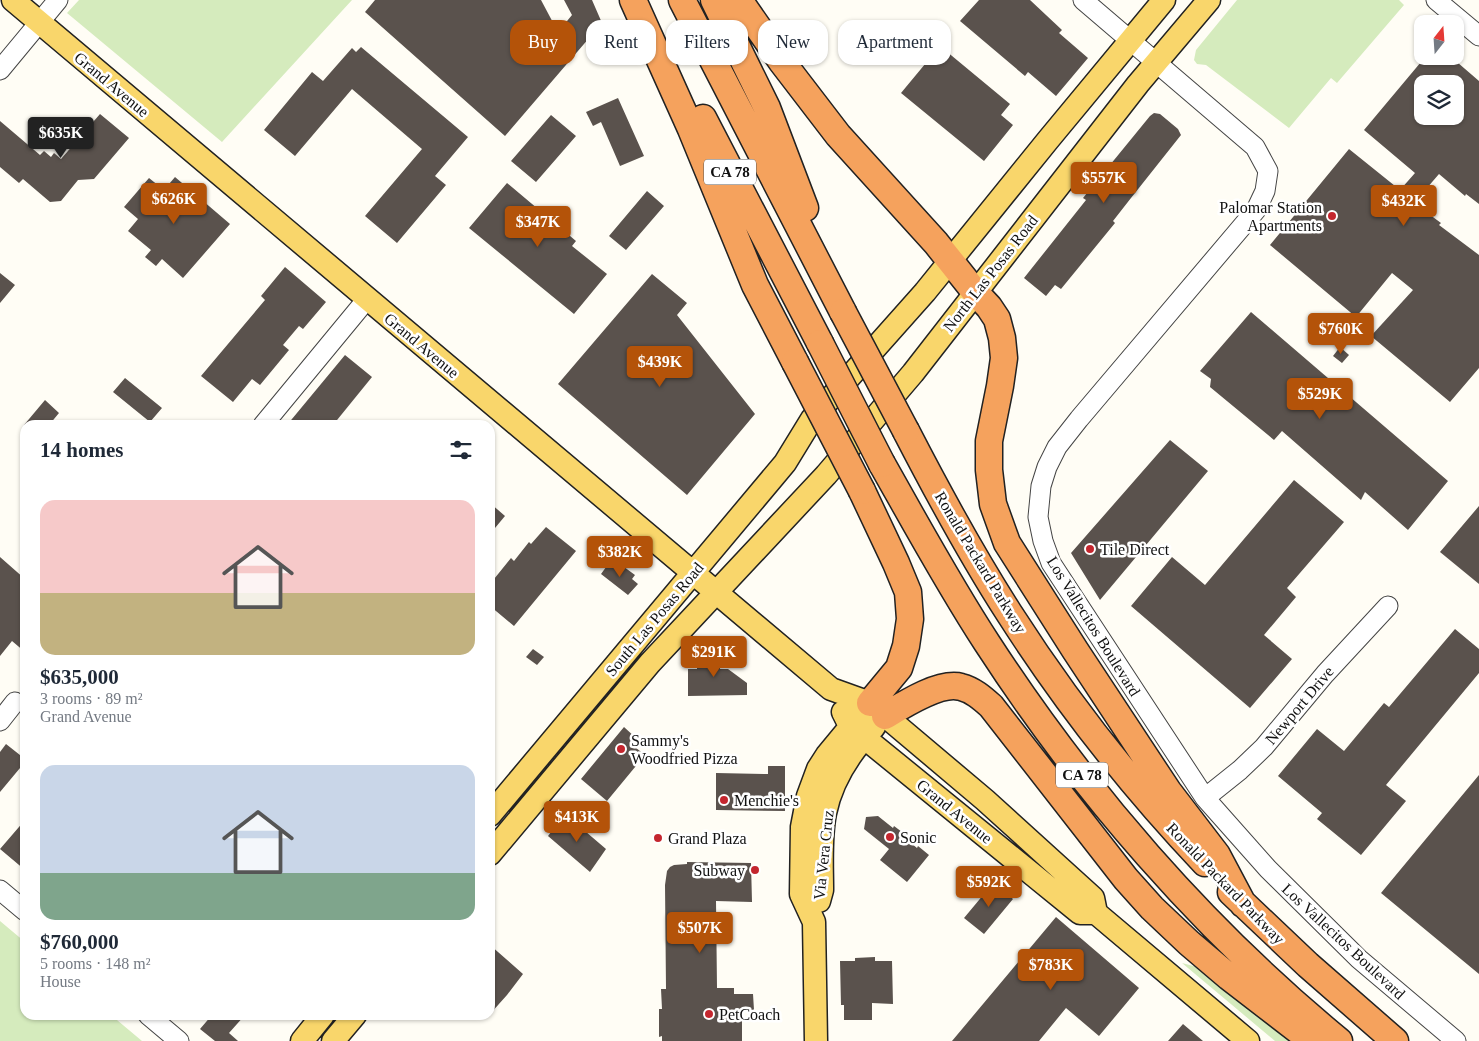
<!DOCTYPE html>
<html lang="en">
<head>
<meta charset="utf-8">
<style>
  :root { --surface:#fff; --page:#f6f6f7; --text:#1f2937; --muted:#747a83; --accent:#b45309 }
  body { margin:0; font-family:"Times New Roman",serif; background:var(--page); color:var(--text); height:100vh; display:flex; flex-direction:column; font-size:19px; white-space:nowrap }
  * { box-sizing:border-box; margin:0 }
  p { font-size:16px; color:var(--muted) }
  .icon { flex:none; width:28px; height:28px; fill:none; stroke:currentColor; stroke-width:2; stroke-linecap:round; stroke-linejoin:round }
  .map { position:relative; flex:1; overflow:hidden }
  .drawer { position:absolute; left:20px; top:420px; width:475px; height:600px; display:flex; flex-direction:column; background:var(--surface); border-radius:15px; box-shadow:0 1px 4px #0004 }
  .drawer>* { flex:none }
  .banner { position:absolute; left:510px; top:20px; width:475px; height:45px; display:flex; gap:10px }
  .needle { width:32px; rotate:17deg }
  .tools { position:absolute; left:1414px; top:15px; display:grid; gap:10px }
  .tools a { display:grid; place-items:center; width:50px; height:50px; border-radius:10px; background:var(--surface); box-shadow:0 1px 4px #0004; font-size:25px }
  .price { position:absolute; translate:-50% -42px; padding:0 11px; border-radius:5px; background:var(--accent); color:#fff; font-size:16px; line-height:32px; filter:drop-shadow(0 1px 2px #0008) }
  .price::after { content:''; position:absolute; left:50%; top:30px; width:15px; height:11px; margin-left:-8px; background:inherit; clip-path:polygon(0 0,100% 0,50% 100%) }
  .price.current { background:#222; color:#fff }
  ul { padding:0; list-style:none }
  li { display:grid; align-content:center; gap:10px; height:265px; padding:0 20px }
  li span { display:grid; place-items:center; height:155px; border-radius:15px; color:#555 }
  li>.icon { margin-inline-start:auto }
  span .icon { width:90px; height:90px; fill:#fffc; stroke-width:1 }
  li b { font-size:21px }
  h2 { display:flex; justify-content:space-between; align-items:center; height:60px; padding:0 20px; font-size:21px }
  .pill { padding:0 18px; border-radius:15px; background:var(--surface); box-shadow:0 1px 4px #0004; font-size:18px; line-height:45px }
  .pill.current { background:var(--accent); color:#fff }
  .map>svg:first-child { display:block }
  .green { fill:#d5ebbd }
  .building { fill:#5a524d; fill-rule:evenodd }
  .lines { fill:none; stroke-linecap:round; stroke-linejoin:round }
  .minor-casing { stroke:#444; stroke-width:21 }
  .major-casing { stroke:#222; stroke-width:25 }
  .highway-casing { stroke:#222; stroke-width:29 }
  .minor { stroke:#fff; stroke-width:19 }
  .major { stroke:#f9d66b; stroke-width:22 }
  .highway { stroke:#f5a25d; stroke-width:26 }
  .highway-bridge-casing { stroke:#222; stroke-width:29; stroke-linecap:butt }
  .highway-bridge { stroke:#f5a25d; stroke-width:26 }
  .poi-dot { fill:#c4262e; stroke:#fff; stroke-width:2 }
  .labels { text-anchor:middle; stroke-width:5; stroke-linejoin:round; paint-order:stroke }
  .shield { fill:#fff; stroke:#585858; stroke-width:1 }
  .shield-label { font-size:15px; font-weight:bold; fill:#111 }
  .street-label { font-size:16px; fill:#111; stroke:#fff }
  .poi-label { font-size:16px; fill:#111; stroke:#fff; text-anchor:start }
</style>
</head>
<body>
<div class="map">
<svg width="1479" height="1041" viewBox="0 0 1479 1041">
  <rect width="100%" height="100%" fill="#fffdf5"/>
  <path class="green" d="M79,0H352L222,142L67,13Z
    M1237,0H1399L1404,5L1337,83L1331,78L1289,128L1206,65L1197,64L1194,60L1196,50Z
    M0,921L25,942V1015H111L142,1041H0Z
    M1182,963L1197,967L1293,1041H1275Z"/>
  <path class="building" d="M375,0H541L558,32L572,15L564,0H592L602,23L505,136L365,12Z
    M979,0H1030L1062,30L1059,33L1088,58L1056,96L1028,72L1025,76L960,21Z
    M940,46L1010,104L1001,115L1013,125L984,161L901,93Z
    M361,47L468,137L435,176L446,185L397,243L365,216L422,149L352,89L295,156L264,130L312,72L323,81L352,48L356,52Z
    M1426,56H1450L1479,81V204L1466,194L1465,196L1439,174L1414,203L1441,223L1439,225L1479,255V368L1450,402L1371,336L1413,290L1392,273L1356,317L1270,245L1349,149L1400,190L1415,173L1364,130ZM1422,84H1455V116H1422Z
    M618,98L644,156L620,166L601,122L593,126L586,112Z
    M1154,113L1160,114L1178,129L1181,135L1131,198L1113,221L1115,223L1061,289L1055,285L1046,296L1024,278L1086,200L1083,198L1150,116Z
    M100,114L129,138L94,179L78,180L61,201L50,202L23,179L19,183L0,167V121L40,155L44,151L51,157L54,153L61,159Z
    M551,115L576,136L536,182L511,161Z
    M175,177L230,224L183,278L162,259L156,266L145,257L151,250L128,231L138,219L124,207L149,178L164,190Z
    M507,183L576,241L572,246L607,274L574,314L469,228Z
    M647,191L664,206L626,250L609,236Z
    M285,267L326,302L303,329L299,326L283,345L289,350L260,385L252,379L233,402L201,376L265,300L261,296Z
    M0,273L15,285L0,303Z
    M652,274L687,303L677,315L755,414L687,495L558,384Z
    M1251,312L1448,481L1408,530L1365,492L1361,500L1282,431L1274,440L1210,387L1211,379L1200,371Z
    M1340,347L1349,355L1342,363L1333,356Z
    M345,355L372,377L333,425H287Z
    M125,378L162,408L150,422L113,392Z
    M45,400L59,413L49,425H24Z
    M1170,440L1208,471L1100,600L1071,553Z
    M1294,480L1344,522L1287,588L1296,597L1264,635L1292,659L1250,708L1131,606L1172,557L1205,585Z
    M490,503L505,516L490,534Z
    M1479,506V584L1440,552Z
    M546,527L576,551L514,626L490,606V584L511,558L514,561L529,542L531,544Z
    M0,557L25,579V652L12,641L0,656Z
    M609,563L615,568L620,564L635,575L632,579L638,584L628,595L601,574Z
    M1455,629L1479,649V673L1386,785L1406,801L1361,855L1317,819L1322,813L1278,776L1317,729L1344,751L1384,703L1389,707Z
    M533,649L544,657L537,665L526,657Z
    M697,650H720V669H728L747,683V695L688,696V669H697Z
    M624,727L636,738L631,744L645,755L607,801L581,779Z
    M6,744L25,759V762L0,792V752Z
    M768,766H785V811L716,810V773L768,774Z
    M1479,775V974L1381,893Z
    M565,814L606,849L590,872L548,836Z
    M878,816L893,828L894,826L902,832L901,835L917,848L918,846L929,855L907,882L880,860L889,849L864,829L866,817Z
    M25,820V870L0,849Z
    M687,862L751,863L752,902L716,901L717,988H734V994H753L754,1010H742V1041H662V1036L659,1037V1009H662L661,989H666L665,885L667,871L670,867L674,865L687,864Z
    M994,882L1013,899L984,934L964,918Z
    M1056,917L1139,988L1099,1036L1066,1008L1039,1041H952Z
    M490,945L523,974L507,995L490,1014Z
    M875,957V961H892L893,1004L872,1003V1020H844V1005H841L840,961H855V958Z
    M212,1015H245L229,1033L238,1041H215L200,1029Z
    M1183,1024L1203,1041H1168Z"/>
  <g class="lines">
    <g class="minor-casing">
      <path id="minor" d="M1083,0L1255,147L1268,171L1265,191L1256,210L1079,419L1057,447L1047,467L1041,486L1038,517L1043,541L1051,563L1205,798L1268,869L1359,959L1456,1041
        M1436,0L1479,36
        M0,70L58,0
        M263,425L367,299
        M0,721L15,702
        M1205,798L1240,770L1264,747L1325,674L1388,606
        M0,890L25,911
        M148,1015L179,1041"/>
    </g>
    <g class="major-casing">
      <path id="major" d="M13,0L831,689L870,703L985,800L1093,898L1096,913L1248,1041
        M843,712L850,726L1080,913H1096
        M490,815L785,463L812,419L925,292L1048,140L1164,0
        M490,854L650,663L826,475L913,373L1138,84L1209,0
        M819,901L822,890C822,865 820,838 825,813C832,779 850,752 874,727
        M302,1041L323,1015
        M333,1041L355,1015
        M816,1041L814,922L801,894L802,827L808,796L818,769L827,755L870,703"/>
    </g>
    <g class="highway-casing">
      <path id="highway" d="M633,0L691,129L755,285L795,362
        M682,0L843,312
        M714,0L767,108L805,208
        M739,0L782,62L838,135L936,243L975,292L989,307L997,319L1002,338L1004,358L1000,386L989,441V470L993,504L1007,543L1075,650L1168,791L1217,855L1243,904
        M703,118L820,343
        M906,431C938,493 971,554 1009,613C1066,702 1132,786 1205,863
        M882,464C916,524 949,585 987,643C1083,791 1203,929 1339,1041
        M862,491L896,563L908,592L910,619L906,646L899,668L870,703
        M885,716C903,705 940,681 961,687C973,690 982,698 991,706L1126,879L1152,908L1189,943L1229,977L1312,1041
        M1231,892L1308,965L1395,1041"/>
    </g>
    <use href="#minor" class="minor"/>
    <use href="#major" class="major"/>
    <use href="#highway" class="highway"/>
    <g class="highway-bridge-casing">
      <path id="highway-bridge" d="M843,312L906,431
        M820,343L882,464
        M795,362L862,491"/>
    </g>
    <use href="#highway-bridge" class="highway-bridge"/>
  </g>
  <g class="poi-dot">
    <circle cx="1332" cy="216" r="5"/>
    <circle cx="1090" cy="549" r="5"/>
    <circle cx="621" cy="749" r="5"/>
    <circle cx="724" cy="800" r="5"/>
    <circle cx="890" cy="837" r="5"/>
    <circle cx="658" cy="838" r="5"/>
    <circle cx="755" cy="870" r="5"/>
    <circle cx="709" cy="1014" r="5"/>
  </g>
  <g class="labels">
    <g class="shield">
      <rect x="704" y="159.5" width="52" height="25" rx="4"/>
      <rect x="1056" y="762.5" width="52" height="25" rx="4"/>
    </g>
    <g class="shield-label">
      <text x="730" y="177">CA 78</text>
      <text x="1082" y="780">CA 78</text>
    </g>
    <g class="street-label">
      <text transform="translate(112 84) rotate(40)" y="6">Grand Avenue</text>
      <text transform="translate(990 273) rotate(-52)" y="6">North Las Posas Road</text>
      <text transform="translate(422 345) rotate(40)" y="6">Grand Avenue</text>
      <text transform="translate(981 562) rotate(59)" y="6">Ronald Packard Parkway</text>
      <text transform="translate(654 619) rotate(-50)" y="6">South Las Posas Road</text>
      <text transform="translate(1094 626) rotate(58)" y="6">Los Vallecitos Boulevard</text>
      <text transform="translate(1299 705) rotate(-50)" y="6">Newport Drive</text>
      <text transform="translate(955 811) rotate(39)" y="6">Grand Avenue</text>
      <text transform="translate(823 855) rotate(-84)" y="6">Via Vera Cruz</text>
      <text transform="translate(1226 883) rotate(46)" y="6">Ronald Packard Parkway</text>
      <text transform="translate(1344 941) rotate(43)" y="6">Los Vallecitos Boulevard</text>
    </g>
    <g class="poi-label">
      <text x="1322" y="213" text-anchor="end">Palomar Station<tspan x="1322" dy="18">Apartments</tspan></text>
      <text x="1100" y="555">Tile Direct</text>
      <text x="631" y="746">Sammy's<tspan x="631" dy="18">Woodfried Pizza</tspan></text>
      <text x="734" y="806">Menchie's</text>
      <text x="900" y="843">Sonic</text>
      <text x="668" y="844">Grand Plaza</text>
      <text x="745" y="876" text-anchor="end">Subway</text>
      <text x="719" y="1020">PetCoach</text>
    </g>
  </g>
</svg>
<div class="tools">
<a><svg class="needle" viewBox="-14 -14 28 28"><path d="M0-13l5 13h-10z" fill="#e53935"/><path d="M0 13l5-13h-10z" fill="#747a83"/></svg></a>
<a><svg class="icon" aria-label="layers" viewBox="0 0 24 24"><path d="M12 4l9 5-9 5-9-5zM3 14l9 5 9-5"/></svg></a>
</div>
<b class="price current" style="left:61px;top:159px">$635K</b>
<b class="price" style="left:1104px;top:204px">$557K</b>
<b class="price" style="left:174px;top:225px">$626K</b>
<b class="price" style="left:1404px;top:227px">$432K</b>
<b class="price" style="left:538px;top:248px">$347K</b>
<b class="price" style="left:1341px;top:355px">$760K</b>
<b class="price" style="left:660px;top:388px">$439K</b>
<b class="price" style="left:1320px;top:420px">$529K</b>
<b class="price" style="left:620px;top:578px">$382K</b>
<b class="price" style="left:714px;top:678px">$291K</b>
<b class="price" style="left:577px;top:843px">$413K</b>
<b class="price" style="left:989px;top:908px">$592K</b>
<b class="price" style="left:700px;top:954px">$507K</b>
<b class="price" style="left:1051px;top:991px">$783K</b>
<div class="banner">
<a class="pill current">Buy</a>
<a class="pill">Rent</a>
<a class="pill">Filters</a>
<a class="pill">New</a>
<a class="pill">Apartment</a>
</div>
<section class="drawer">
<h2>14 homes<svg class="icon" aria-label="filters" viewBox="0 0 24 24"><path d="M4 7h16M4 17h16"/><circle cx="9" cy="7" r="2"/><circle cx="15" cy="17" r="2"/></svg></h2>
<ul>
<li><span style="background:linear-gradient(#f6c9c9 60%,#c2b280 0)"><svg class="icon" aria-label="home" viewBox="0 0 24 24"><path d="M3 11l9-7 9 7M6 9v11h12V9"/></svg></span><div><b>$635,000</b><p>3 rooms · 89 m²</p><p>Grand Avenue</p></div></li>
<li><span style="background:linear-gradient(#c9d6e8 70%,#7fa58c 0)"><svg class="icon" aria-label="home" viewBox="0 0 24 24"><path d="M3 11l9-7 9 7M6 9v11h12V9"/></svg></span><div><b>$760,000</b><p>5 rooms · 148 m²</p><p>House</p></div></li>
</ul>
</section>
</div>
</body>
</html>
